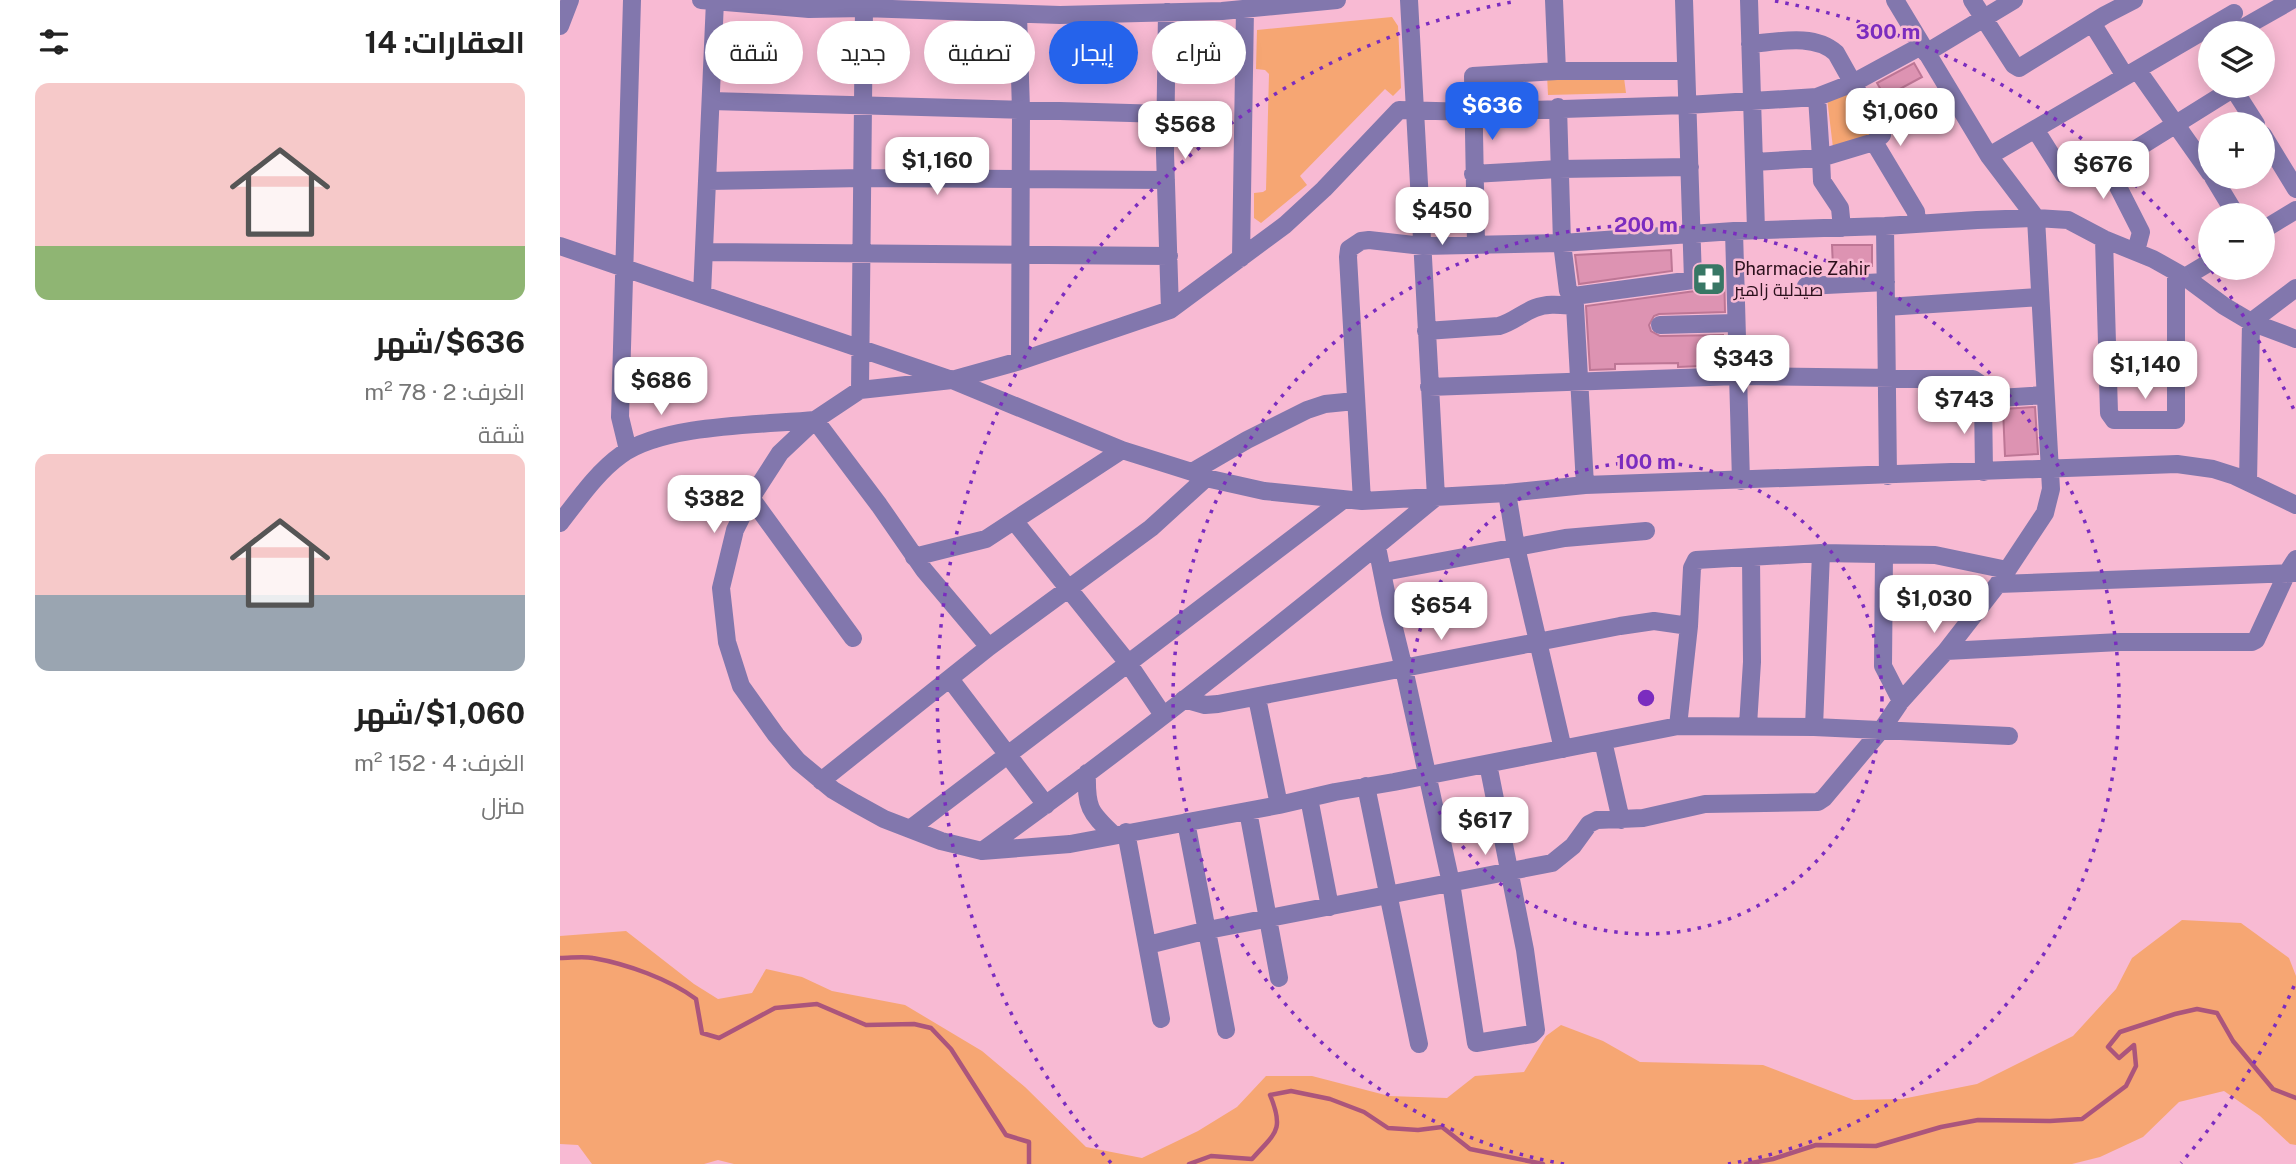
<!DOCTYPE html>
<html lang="ar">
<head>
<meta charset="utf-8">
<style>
  :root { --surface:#fff; --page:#f2f2f2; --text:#222; --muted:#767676; --accent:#2563eb }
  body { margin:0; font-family:"Public Sans",Cairo,sans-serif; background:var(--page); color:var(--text); direction:rtl; height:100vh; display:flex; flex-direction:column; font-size:26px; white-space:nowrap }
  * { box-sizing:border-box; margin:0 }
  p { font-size:23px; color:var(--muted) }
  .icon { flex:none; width:38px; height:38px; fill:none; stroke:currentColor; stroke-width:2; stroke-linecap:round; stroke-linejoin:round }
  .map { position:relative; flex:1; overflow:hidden; direction:ltr }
  .details { display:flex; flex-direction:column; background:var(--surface); width:560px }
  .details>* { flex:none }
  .top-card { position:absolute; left:21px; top:21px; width:665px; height:63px; direction:rtl; display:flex; gap:14px }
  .tools { position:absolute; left:1638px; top:21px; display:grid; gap:14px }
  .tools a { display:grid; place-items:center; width:77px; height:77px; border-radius:50%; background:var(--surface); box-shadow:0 4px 18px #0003; font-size:35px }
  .price { position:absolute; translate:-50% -60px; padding:0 16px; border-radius:14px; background:#fff; color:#222; font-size:23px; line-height:46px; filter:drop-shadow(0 2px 4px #0008) }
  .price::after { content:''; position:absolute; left:50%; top:42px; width:21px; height:16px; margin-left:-10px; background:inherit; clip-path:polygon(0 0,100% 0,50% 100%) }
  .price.selected { background:var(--accent); color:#fff }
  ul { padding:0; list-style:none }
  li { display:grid; align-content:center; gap:14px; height:371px; padding:0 35px }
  li span { display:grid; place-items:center; height:217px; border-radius:14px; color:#555 }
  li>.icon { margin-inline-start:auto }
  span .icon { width:126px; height:126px; fill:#fffc; stroke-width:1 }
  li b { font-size:30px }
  h2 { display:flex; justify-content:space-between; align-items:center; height:84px; padding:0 35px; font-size:30px }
  .chip { padding:0 24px; border-radius:32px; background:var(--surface); box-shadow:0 4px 18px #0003; font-size:24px; line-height:63px }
  .chip.selected { background:var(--accent); color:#fff }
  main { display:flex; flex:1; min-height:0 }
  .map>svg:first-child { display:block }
  .green { fill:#f6a673 }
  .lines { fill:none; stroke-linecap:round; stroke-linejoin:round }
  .stream { stroke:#ab557c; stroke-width:4.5 }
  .building { fill:#dd93b2; stroke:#bd7695; stroke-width:2 }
  .minor { stroke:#8277ad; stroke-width:18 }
  .ring { fill:none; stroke:#7b2cbf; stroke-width:3.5; stroke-dasharray:3.5 7 }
  .labels { text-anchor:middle; stroke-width:5; stroke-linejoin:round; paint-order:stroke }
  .poi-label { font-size:18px; fill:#2b101c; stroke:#f8bad3; text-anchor:start }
  .centre { fill:#7b2cbf; stroke:#f8bad3; stroke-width:3.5 }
  .ring-label { font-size:21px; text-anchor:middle; font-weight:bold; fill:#7b2cbf; stroke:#f8bad3; stroke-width:5; stroke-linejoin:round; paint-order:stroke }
</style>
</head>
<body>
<main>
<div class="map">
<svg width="1736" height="1164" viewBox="0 0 1736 1164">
  <rect width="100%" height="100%" fill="#f8bad3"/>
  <path class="green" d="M832,17L838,26L841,88L833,96L825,89L740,176L747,185L701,223L694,218V193L703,192L706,190L709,74L705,70L696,69L697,30Z
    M1063,70L1066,93L988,95L987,74Z
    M1291,92L1315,134L1274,156L1267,98Z
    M1622,920L1681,923L1729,958L1736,976V1145L1730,1144L1700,1116L1664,1091L1619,1102L1583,1137L1540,1157L1512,1164H174L158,1160L144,1164H32L18,1145L0,1144V936L66,931L134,984L158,999L192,993L206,969L242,977L272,991L345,1005L422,1051L465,1087L526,1147L582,1158L638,1131L677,1107L706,1076H752L829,1096L887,1098L915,1076L964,1072L986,1036L1001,1025L1043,1041L1080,1062L1203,1065L1294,1100L1342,1099L1417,1084L1513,1036L1556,989L1572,958Z"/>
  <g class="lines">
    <path class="stream" d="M0,958C11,958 23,956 33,958C67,964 109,979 136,999L142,1033L159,1038L215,1008L257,1004L306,1025L354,1024L371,1028L391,1049L446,1135L469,1142V1164
      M629,1164L651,1156L692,1159C715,1133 725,1131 710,1095L731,1091L770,1099L804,1112L828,1128L858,1130L882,1127L910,1149L983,1164
      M1186,1164L1213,1159L1256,1145L1316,1146L1381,1127L1418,1120L1490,1121L1522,1119L1566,1086L1576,1066L1574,1045L1559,1058L1548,1047L1560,1032L1615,1014L1637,1009L1657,1013L1673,1041L1713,1089L1736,1098"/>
  </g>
  <path class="building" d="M1354,63L1362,77L1325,97L1317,83Z
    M1272,245H1312V266L1273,267Z
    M1111,250L1112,271L1019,284L1015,255Z
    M1164,269L1165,312L1099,314L1094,316L1089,325L1091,331L1100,336L1163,335L1164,365L1118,367V363L1055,364V369L1030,370L1026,306L1135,291L1143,284L1144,270Z
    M1475,407L1478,454L1445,456L1443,409Z"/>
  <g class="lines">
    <path class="minor" d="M141,0L249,9L304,8L500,15L662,11L777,0
      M994,0L997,71
      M1189,0L1196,230
      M1412,0L1454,65L1459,68L1545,15L1574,0
      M304,8L300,390L255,420L220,453L191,498L175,530L161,588L167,642L181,686L216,735L238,761L273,790L295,803L324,819L381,841L422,851L510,844L719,805L775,792L834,782L1118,726L1254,727L1449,736
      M607,12L605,153L610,310
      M458,14L461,110L460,361
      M1532,23L1565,76
      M0,26L10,0
      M1681,29L1732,0
      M1190,44C1217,42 1254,33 1276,53L1322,135L1314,142L1356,212L1357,224
      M1366,53L1454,0
      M1703,62V71
      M1578,71L1650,173
      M1673,88L1696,124
      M1257,97L1261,158L1314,142
      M151,101L605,114
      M998,107L1002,243L1008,291L1014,296L1015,306L1025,485
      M1475,129L1504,175L1510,176L1550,167
      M1703,135L1736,189
      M1429,156L1674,13
      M1194,162L1261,158L1262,181L1280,208L1282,228
      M913,174L999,169L1130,167
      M1653,177L1676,215
      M148,181L302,178L606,180
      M1325,226L1328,476
      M1703,230L1736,210
      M1174,231L1181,481
      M1544,239L1549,413L1554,420H1616V272
      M916,245L913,76L997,71H1126
      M0,246L392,380L562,450L632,472L646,478L704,491L802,501L947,493L1025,485L1617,464L1653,469L1675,476L1736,505
      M1576,251L1581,232L1552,175L1550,167L1552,164L1677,86
      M145,252L609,256
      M681,258L685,9
      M1625,277L1650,262
      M1246,286L1326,282
      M142,294L155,1
      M1014,296L1133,280L1124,0
      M1326,307L1480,297
      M1100,325L1176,323
      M866,331L939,326C953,322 962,313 975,308C988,303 1001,305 1015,306
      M869,387L1178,376L1413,379L1422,385L1423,399L1484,395
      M300,390L392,380L460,361L610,310L725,225L764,189L839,110L912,112L1127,105L1257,97L1293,83L1361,46
      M1423,399L1424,472
      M68,450L60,417L72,0
      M632,472L687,440L747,410L765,404L795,401
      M1688,482L1691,322L1736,288
      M947,493L956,547L1003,749
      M191,498L293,638
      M802,501L788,257L789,249L801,241L809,240L863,246L1002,243L1174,231L1325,226L1417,220L1476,218L1508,220L1544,239L1593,259L1625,277L1664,306L1691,322L1736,339
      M455,522L568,663L603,715
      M0,523C18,500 37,472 61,455C103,424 202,425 255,420L319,505L364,570L429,647
      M817,547L830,612L844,669L891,883L916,1043L972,1034L976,1030L965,950L928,764
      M1324,554L1323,666L1341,701
      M354,557L426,539L562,450
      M824,572L1005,538L1086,531
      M1438,584L1735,573
      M1386,651L1560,642H1692L1696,640L1727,573L1736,559
      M390,679L486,805
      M697,698L719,805
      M624,699L645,705L658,704L1060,626L1094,621L1129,626
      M1188,725L1192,662L1191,557
      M1118,726L1129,626L1132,568L1136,560L1261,553L1375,555L1447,570
      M1254,727L1261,553
      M1043,741L1061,820
      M527,773C526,807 529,812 554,835
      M261,781L429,647L591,528L646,478
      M806,786L859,1044
      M749,798L770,907
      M688,811L719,978
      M626,822L666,1030
      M350,829L783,500
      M566,832L601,1019
      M422,851C578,739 729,619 876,497L849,0
      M588,945L648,930L992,863L1013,846L1029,824L1037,820L1083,818L1145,804L1258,802L1264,798L1322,729L1341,701L1386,651L1438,584L1485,513L1491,489L1476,218L1429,156L1335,0"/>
  </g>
  <g class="ring">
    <circle cx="1086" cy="698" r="236"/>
    <path d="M1004 1164A473 473 0 1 1 1168 1164"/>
    <path d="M1734 986A709 709 0 0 1 1621 1163M551 1163A709 709 0 0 1 957 1M1215 1A709 709 0 0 1 1734 410"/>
  </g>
  <defs>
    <g id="pharmacy-square" transform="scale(1.75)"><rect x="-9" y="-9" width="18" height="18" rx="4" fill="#387765" stroke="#f8bad3"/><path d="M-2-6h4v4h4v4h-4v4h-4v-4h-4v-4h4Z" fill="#fff"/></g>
  </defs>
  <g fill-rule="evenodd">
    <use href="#pharmacy-square" x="1149" y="279"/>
  </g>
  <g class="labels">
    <g class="poi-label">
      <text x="1174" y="275">Pharmacie Zahir<tspan x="1174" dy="21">صيدلية زاهير</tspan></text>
    </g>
  </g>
  <circle cx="1086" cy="698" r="10" class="centre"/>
  <g class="ring-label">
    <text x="1328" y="39">300 m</text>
    <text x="1086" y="232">200 m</text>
    <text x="1086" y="469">100 m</text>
  </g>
</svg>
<div class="tools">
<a><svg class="icon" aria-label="layers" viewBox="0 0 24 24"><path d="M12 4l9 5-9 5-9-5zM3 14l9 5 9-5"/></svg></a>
<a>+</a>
<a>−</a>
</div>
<b class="price selected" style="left:932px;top:142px">$636</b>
<b class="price" style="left:1340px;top:148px">$1,060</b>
<b class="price" style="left:625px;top:161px">$568</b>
<b class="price" style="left:377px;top:197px">$1,160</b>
<b class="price" style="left:1543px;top:201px">$676</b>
<b class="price" style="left:882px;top:247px">$450</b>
<b class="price" style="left:1183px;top:395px">$343</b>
<b class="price" style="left:1585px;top:401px">$1,140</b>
<b class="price" style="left:101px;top:417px">$686</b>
<b class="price" style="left:1404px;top:436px">$743</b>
<b class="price" style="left:154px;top:535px">$382</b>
<b class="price" style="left:1374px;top:635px">$1,030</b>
<b class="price" style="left:881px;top:642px">$654</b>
<b class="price" style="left:925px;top:857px">$617</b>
<div class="top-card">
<a class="chip">شراء</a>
<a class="chip selected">إيجار</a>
<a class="chip">تصفية</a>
<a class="chip">جديد</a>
<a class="chip">شقة</a>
</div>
</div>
<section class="details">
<h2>العقارات: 14<svg class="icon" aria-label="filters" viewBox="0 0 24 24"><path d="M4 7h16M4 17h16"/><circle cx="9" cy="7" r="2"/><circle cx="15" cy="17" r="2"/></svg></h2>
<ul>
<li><span style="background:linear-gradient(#f6c9c9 75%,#8fb573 0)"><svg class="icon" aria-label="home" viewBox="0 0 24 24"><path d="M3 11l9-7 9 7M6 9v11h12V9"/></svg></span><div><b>$636/شهر</b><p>الغرف: 2 · 78 m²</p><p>شقة</p></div></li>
<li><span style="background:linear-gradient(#f6c9c9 65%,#9aa5b1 0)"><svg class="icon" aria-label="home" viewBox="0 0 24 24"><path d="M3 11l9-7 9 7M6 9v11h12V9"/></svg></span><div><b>$1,060/شهر</b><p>الغرف: 4 · 152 m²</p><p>منزل</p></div></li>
</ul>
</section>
</main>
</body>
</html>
